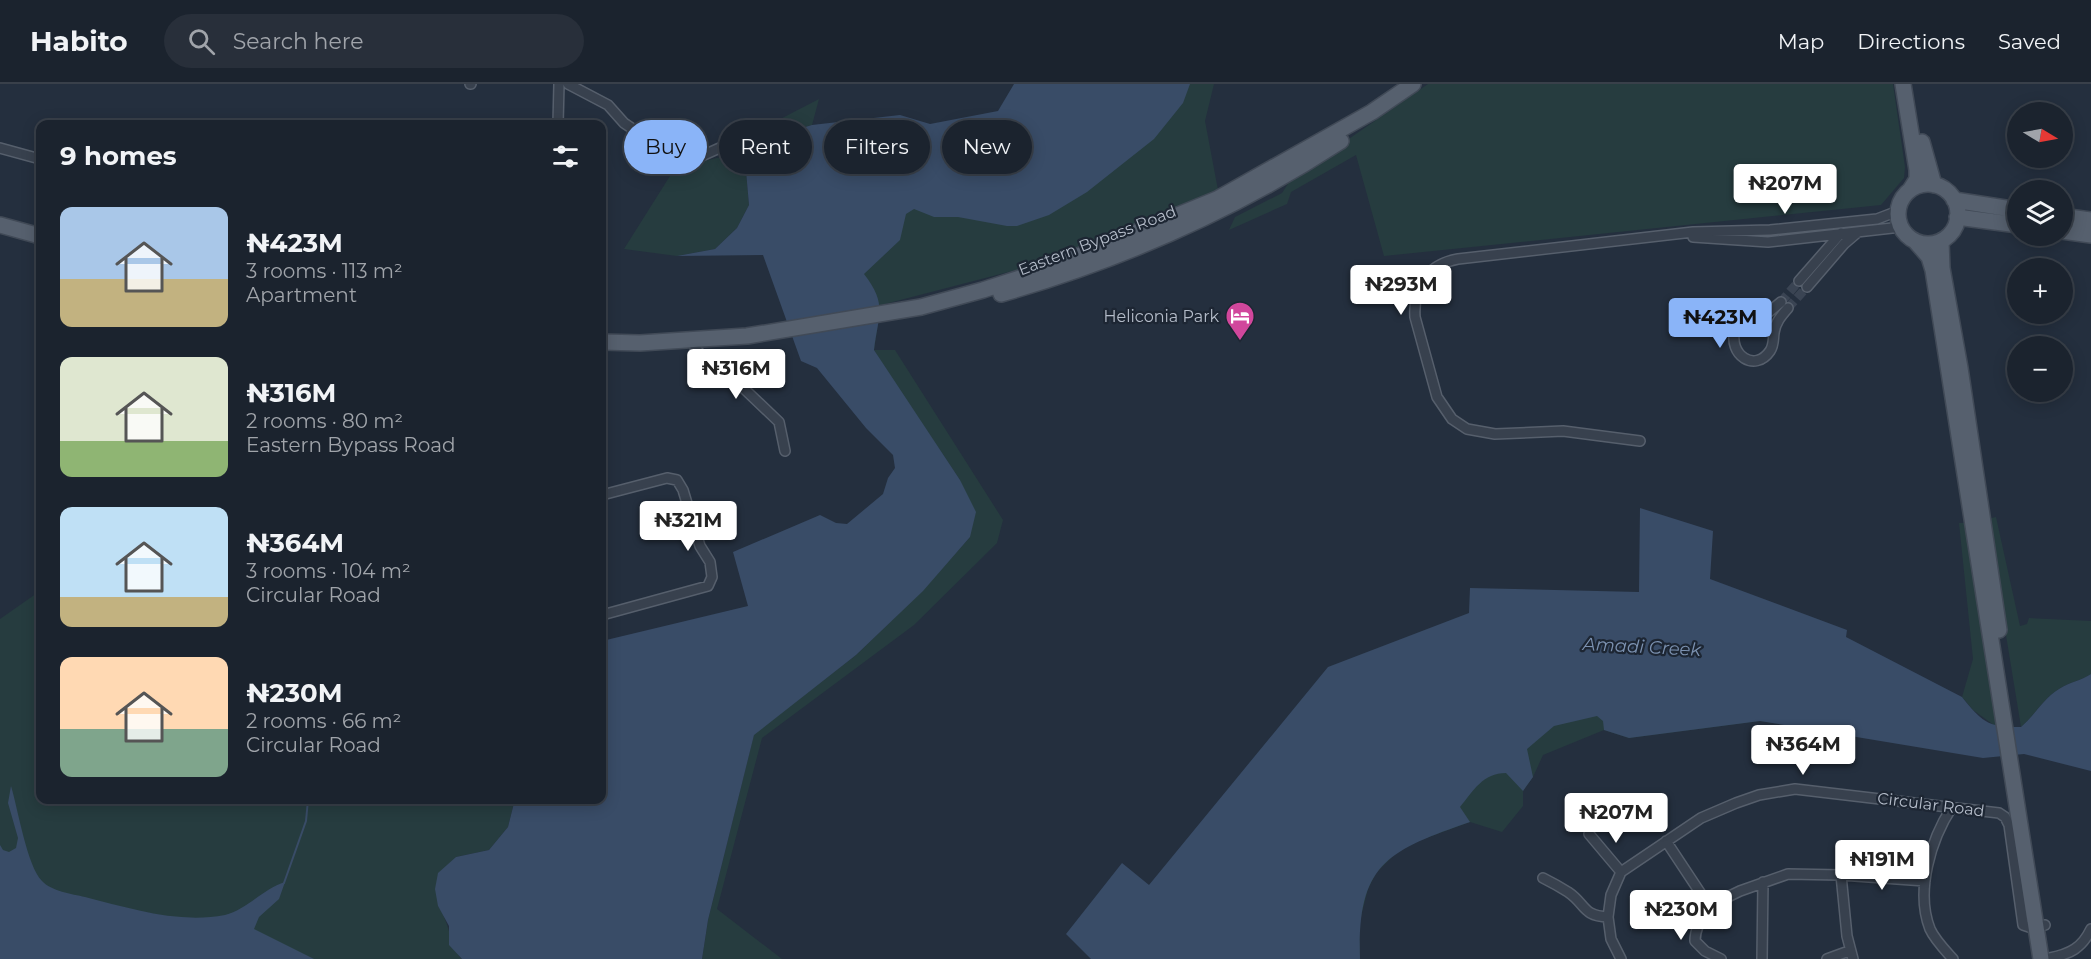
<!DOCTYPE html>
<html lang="en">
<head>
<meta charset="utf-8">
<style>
  :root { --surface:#1b232e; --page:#282f3a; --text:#f1f3f6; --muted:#a0a4aa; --line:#39404a; --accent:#8ab4f8 }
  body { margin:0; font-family:Montserrat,sans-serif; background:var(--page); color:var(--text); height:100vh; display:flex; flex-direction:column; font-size:22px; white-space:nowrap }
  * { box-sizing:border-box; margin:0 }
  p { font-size:20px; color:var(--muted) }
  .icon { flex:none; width:33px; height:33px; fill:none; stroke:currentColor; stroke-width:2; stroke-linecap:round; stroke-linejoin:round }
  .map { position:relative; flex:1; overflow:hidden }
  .drawer { position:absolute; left:36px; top:36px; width:570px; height:684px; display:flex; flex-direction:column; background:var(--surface); border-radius:12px; box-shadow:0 3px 15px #0003,0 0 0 2px var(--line) }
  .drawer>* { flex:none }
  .banner { position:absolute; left:624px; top:36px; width:570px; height:54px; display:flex; gap:12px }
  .needle { width:39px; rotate:100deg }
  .controls { position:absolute; left:2007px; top:18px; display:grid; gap:12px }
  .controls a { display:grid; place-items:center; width:66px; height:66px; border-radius:50%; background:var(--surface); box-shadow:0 3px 15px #0003,0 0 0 2px var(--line); font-size:30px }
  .price { position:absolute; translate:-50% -51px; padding:0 14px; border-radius:6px; background:#fff; color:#222; font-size:20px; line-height:39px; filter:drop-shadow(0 2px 3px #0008) }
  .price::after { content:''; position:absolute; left:50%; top:36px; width:18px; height:14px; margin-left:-9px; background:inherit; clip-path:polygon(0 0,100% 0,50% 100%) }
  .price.active { background:var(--accent); color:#111 }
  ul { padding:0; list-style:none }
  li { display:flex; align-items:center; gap:18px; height:150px; padding:0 24px }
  li span { display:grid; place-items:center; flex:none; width:168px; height:120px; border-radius:12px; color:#555 }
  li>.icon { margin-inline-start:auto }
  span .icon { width:72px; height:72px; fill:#fffc; stroke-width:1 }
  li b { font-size:26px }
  h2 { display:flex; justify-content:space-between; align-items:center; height:72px; padding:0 24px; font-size:26px }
  .tag { padding:0 21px; border-radius:27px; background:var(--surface); box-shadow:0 3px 15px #0003,0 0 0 2px var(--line); font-size:21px; line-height:54px }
  .tag.active { background:var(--accent); color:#111 }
  header { display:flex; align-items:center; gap:36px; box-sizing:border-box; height:84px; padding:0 30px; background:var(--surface); border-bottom:2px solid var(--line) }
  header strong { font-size:28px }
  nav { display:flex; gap:33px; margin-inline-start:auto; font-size:21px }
  .search { width:420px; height:54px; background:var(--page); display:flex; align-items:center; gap:15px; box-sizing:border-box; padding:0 21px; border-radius:33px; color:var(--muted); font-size:22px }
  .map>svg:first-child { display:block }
  .green { fill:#263c3f }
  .water { fill:#394c67 }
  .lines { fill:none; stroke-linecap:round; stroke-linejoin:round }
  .stream { stroke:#394c67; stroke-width:2 }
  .street-tunnel { stroke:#3a4453; stroke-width:9; stroke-dasharray:9 4.5; stroke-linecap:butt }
  .street-casing { stroke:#565f6c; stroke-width:12 }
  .primary-casing { stroke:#414a57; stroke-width:18 }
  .street { stroke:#38414e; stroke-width:9 }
  .primary { stroke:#56606e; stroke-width:15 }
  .labels { text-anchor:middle; stroke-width:4.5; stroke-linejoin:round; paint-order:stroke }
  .street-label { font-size:16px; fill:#b4bcc9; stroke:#1d2633 }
  .poi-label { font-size:16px; fill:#b4bcc9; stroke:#1d2633; text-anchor:end }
  .water-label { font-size:18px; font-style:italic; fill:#7c92b1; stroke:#1d2633 }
</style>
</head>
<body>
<header>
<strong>Habito</strong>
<div class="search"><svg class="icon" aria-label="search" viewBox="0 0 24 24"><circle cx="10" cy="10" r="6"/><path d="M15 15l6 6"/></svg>Search here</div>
<nav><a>Map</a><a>Directions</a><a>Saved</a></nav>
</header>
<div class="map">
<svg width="2091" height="875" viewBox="0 0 2091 875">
  <rect width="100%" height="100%" fill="#242f3e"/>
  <path class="green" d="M1175,0H1214L1205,37L1218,106L1103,158L1047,178L881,221L874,266H895L1003,436L997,459L914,541L762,654L717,825L782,875H702L708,836L754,650L856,571L922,507L970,453L960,396L879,276L851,218L873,137Z
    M1428,0H1893L1905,83L1904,94L1881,121L1384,172L1356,71L1291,108L1287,120L1229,146L1235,133L1282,109L1291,95Z
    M819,15L812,41L768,54L746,87L749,121L737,144L715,165L677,172L624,165L675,84L729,71L757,47Z
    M1996,433L2020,542L2027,540L2029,534L2091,537V590C2081,597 2069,598 2059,605C2043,615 2035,631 2021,643L1987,435Z
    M1959,439H1967L1998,644L1973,626L1962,613L1973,575Z
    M40,507V716H519L514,719L508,743L489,766L456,773L438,822C450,838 451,867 462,875H235L220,842L0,802V535Z
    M1627,614L1835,649L1760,637L1629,654L1604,646L1543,671L1533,693L1523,707V722L1502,748L1470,738L1418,757L1396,769L1376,789L1368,805L1359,840L1360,875H1349L1357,806L1505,650Z"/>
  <path class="water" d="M1014,0H1190L1183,19L1154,55L1087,108L1049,131L1017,142H1007L958,133H934L914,125L906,130L900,156L864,190C888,221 878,231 874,266L960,396L976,428L970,453L923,507L856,571L754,651L708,836L702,875H462L449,861V842L438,822L435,805L438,789L456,773L489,766L508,743L514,719L519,716H602V557L748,522L733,468L820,431L836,439L847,440L883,410L888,394L895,384L893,371L866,344L817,284L801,277L763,171L677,172L715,165L737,144L749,121L746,87L757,65L768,54L812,41L900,31L930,40L998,27Z
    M1640,424L1713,447L1710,495L1847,546L1846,553L1962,613C1982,638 1989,644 2021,643C2035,631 2043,615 2059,605C2069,598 2081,597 2091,590V687L2024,670L1983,674L1760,637L1629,654L1604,646L1603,637L1597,632L1554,642L1527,665L1533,693L1523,707L1506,689C1483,689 1474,706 1460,723L1470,738C1387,767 1357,780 1360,875H1091L1066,850L1122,779L1149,801L1328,583L1469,529L1470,504L1639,508Z
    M11,702C18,725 27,782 42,797C51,807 72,810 85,813C129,824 178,840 225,831C246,826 263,805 285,798L279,815L259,833L254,845L314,875H0V761L3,766L9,768L16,764L18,754L8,719Z"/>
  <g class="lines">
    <path class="stream" d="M284,799L306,737L308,716"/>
    <path class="street-tunnel" d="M1781,218L1799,197
      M1788,224L1807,203"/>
    <g class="street-casing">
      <path id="street" d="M470,0H471
        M568,0L608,21L624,39L674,73L695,75L733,58
        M558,40L559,0
        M0,64L40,75
        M1693,153L1768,158L1901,143
        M1799,197L1841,149
        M1807,203L1844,160L1858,148
        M1759,236L1781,218
        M1773,250C1765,232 1747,231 1735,246C1728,271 1755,289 1770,267C1774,261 1773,256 1774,249C1775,239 1781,232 1788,224
        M695,264L703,273L737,298L779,338L785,367
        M1640,357L1563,347L1495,350L1467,345L1452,335L1437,313L1415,233C1413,203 1428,180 1458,175L1693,148L1770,146L1877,135L1898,127
        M602,411L667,394L677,396L683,406L700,462L710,478L712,493L708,502L602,531
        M1952,723C1931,755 1915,807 1930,845C1935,856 1945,866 1953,875
        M1589,750L1621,788
        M1666,757L1709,822
        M1841,791L1847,852L1853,875
        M1543,794C1551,798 1560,803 1568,808C1586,820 1582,832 1608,833
        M2050,874C2070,870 2082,864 2091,845
        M1621,875L1611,855L1608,833L1611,811L1621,788L1701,734L1736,719L1759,711L1795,705L1999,729L2005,733L2009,741L2023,841L2032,844L2045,841
        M1721,875L1705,867L1695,857C1695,845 1702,832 1709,822L1740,807L1788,790L1841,791L1925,797
        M1762,875L1763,798
        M1827,875L1849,867"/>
    </g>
    <g class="primary-casing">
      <path id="primary" d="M1903,0L1917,86V95L1910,106
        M1922,58L1934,101
        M1898 130a30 30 0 1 1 60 0a30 30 0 1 1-60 0Z
        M1954,116L2018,126
        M2062,132L2091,136
        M1957,133L2018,141
        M0,141L40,152
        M2062,147L2091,151
        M1941,157L1942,184L1960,284L1999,546
        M1916,158L1929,173L1933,186L2041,875
        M1001,210C1121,176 1237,125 1341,57
        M602,258L640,259L747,252L921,223L983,206L1044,186L1217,115L1372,28L1413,0"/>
    </g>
    <use href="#street" class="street"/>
    <use href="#primary" class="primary"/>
  </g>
  <defs>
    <g id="hotel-pin" transform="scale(1.5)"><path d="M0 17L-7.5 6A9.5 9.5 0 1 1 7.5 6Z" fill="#d1479c" stroke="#1d2633"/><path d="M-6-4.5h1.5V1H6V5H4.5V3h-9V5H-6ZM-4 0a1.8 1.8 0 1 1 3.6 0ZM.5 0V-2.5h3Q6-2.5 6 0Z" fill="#fff"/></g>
  </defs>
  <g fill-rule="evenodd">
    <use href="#hotel-pin" x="1240" y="232"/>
  </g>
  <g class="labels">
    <g class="street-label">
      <text transform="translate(1097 156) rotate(-21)" y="6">Eastern Bypass Road</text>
      <text transform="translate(1931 720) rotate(7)" y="6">Circular Road</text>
    </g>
    <g class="poi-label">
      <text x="1219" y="238">Heliconia Park</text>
    </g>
    <g class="water-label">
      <text transform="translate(1642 563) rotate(3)" y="6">Amadi Creek</text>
    </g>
  </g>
</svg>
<div class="controls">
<a><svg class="needle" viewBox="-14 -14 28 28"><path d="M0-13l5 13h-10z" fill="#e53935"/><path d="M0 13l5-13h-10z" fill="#a0a4aa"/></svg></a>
<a><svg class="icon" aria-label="layers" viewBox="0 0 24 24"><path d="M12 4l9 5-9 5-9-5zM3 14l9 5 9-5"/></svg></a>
<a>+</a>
<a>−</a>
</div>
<b class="price" style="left:1785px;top:131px">₦207M</b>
<b class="price" style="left:1401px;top:232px">₦293M</b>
<b class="price active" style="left:1720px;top:265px">₦423M</b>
<b class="price" style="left:736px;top:316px">₦316M</b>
<b class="price" style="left:688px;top:468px">₦321M</b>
<b class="price" style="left:1803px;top:692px">₦364M</b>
<b class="price" style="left:1616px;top:760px">₦207M</b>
<b class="price" style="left:1882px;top:807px">₦191M</b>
<b class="price" style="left:1681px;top:857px">₦230M</b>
<div class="banner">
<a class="tag active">Buy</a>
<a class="tag">Rent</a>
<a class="tag">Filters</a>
<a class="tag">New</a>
</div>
<section class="drawer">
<h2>9 homes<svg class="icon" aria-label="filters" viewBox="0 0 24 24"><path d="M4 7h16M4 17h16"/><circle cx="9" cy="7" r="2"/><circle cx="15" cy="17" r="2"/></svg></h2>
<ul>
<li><span style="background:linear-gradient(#a9c7e8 60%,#c2b280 0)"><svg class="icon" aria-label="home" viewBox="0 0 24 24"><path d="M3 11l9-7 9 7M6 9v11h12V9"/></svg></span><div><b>₦423M</b><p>3 rooms · 113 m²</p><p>Apartment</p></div></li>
<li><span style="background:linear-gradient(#dfe7d0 70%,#8fb573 0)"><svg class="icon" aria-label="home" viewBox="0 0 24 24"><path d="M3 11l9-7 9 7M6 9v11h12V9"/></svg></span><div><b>₦316M</b><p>2 rooms · 80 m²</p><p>Eastern Bypass Road</p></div></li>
<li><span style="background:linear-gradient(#bfe0f5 75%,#c2b280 0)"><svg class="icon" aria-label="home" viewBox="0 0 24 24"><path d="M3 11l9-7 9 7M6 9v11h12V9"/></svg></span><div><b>₦364M</b><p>3 rooms · 104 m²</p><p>Circular Road</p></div></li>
<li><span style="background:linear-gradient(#ffd9b3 60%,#7fa58c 0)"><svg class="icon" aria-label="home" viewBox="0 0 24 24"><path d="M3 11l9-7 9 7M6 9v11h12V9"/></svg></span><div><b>₦230M</b><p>2 rooms · 66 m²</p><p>Circular Road</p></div></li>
</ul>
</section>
</div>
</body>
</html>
